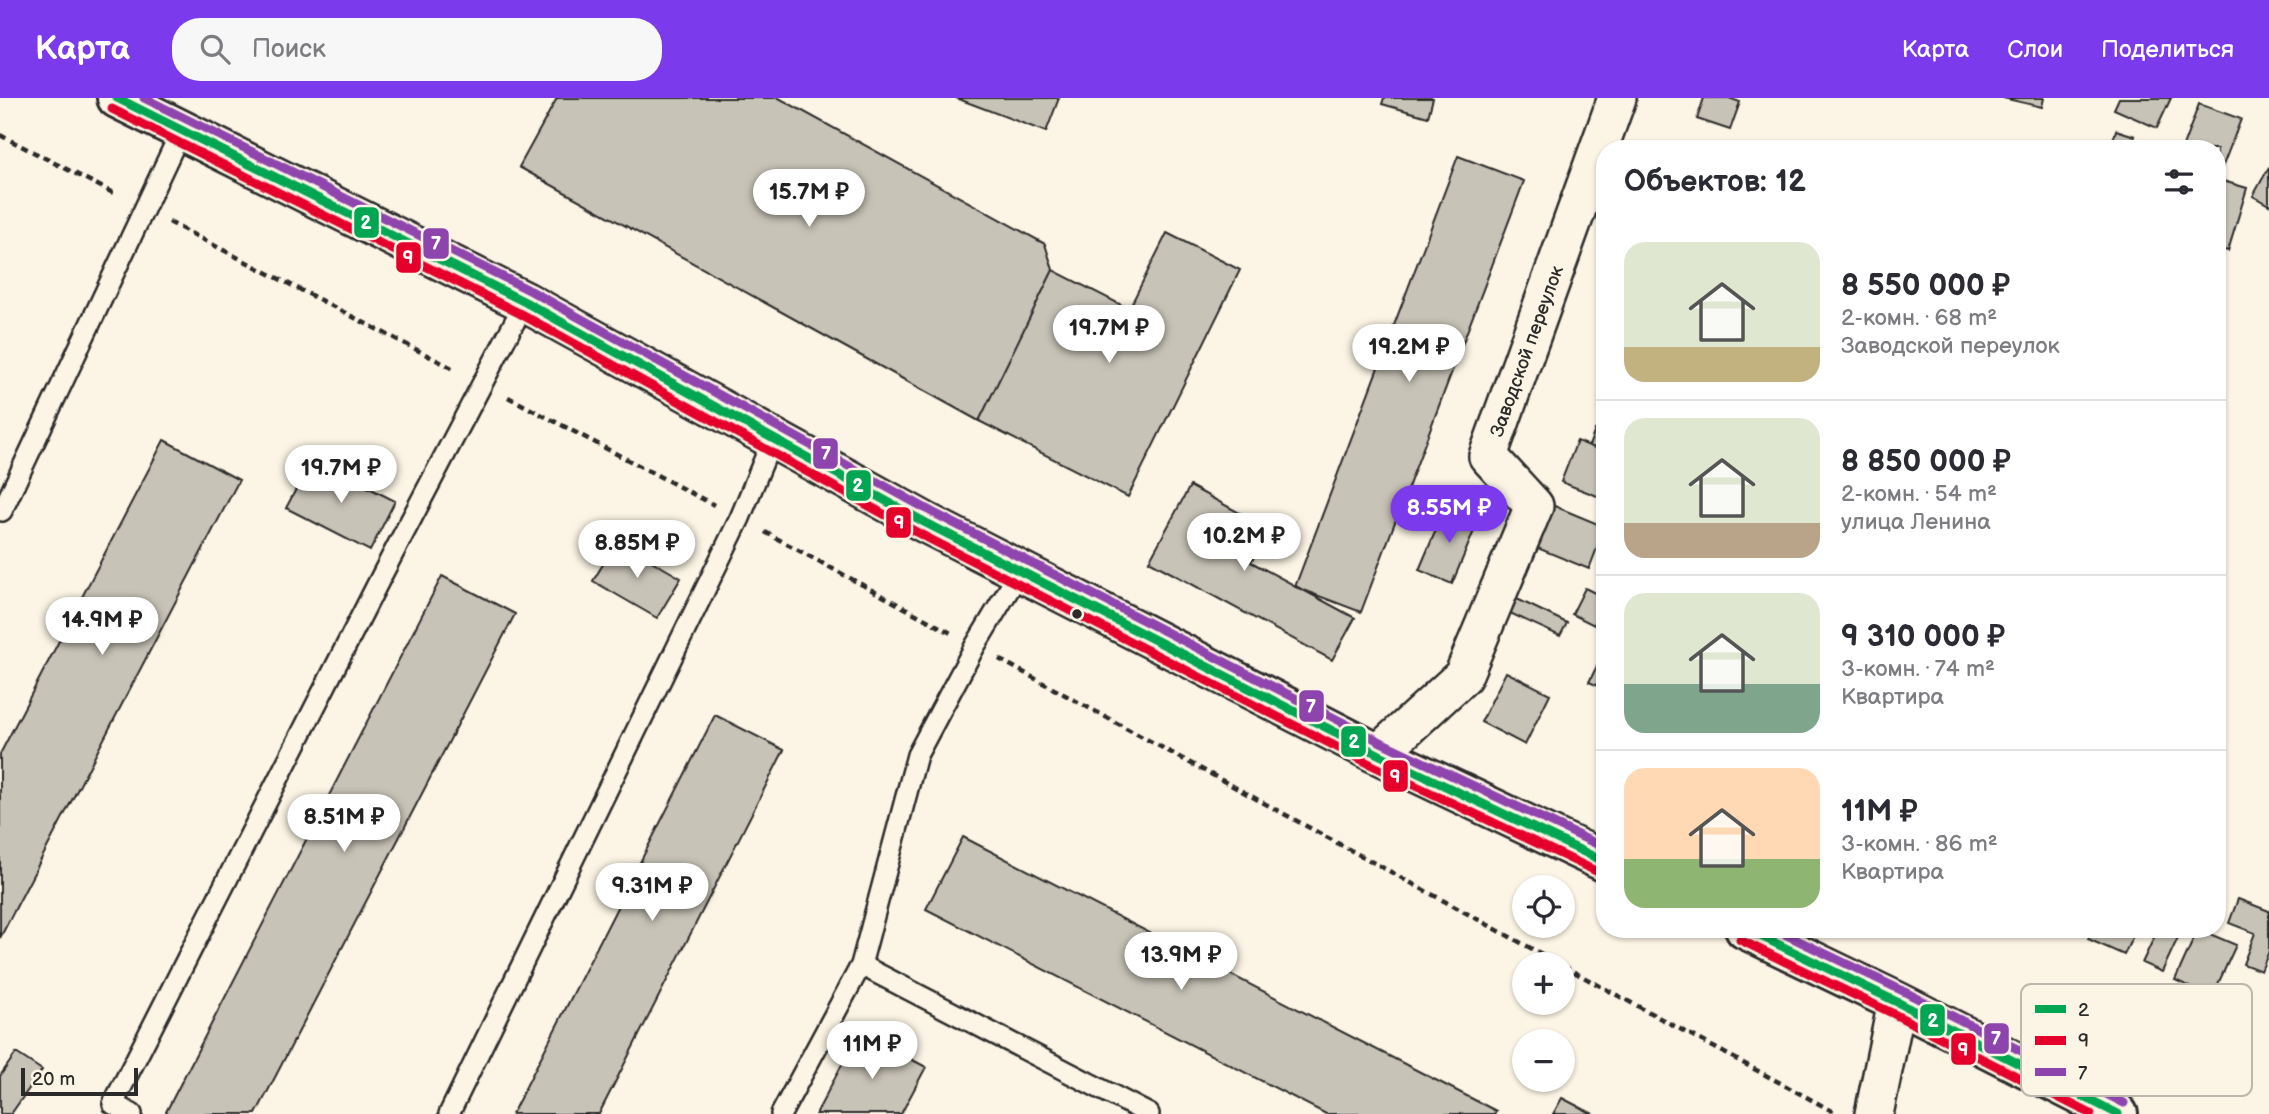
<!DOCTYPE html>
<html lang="ru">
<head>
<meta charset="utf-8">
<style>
  :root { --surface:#fff; --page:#f7f7f7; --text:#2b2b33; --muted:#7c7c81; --line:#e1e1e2; --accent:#7c3aed }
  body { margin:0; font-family:"Balsamiq Sans",sans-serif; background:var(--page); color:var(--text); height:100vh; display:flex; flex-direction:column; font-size:26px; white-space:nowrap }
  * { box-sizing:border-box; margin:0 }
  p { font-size:23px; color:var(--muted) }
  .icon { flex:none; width:38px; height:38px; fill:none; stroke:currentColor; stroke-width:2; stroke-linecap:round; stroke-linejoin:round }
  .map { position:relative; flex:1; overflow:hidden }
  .side { position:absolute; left:1596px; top:42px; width:630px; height:798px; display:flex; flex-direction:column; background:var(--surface); border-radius:28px; box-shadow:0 2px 5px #0004 }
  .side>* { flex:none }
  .controls { position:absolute; left:1512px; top:777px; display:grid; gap:14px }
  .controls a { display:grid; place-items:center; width:63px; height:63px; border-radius:50%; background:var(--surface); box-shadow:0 2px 5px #0004; font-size:35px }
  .scale { position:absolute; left:21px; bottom:18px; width:117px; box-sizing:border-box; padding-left:7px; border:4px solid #2b2b2b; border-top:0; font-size:19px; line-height:24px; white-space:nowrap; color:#2b2b2b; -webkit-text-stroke:5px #fcf5e5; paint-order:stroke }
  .price { position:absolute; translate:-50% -60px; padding:0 16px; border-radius:24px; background:#fff; color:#222; font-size:23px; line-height:46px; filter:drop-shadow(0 2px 4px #0008) }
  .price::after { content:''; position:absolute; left:50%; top:42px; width:21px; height:16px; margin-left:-10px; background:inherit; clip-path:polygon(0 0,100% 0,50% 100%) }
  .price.on { background:var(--accent); color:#fff }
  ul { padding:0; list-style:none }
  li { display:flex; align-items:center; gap:21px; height:175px; padding:0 28px }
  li+li { border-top:2px solid var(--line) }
  li span { display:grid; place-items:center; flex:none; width:196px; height:140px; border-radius:21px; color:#555 }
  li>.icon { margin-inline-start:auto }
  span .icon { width:84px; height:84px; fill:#fffc; stroke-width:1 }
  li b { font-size:30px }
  h2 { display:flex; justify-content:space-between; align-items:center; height:84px; padding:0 28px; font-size:30px }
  header { display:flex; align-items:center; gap:42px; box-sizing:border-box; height:98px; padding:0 35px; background:var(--accent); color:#fff }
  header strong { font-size:33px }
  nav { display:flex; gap:38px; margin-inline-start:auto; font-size:24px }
  .search { width:490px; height:63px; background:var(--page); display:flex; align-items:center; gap:18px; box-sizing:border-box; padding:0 24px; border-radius:28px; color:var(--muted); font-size:26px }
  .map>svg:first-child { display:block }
  .building { fill:#c8c3b7; stroke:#2b2b2b; stroke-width:2 }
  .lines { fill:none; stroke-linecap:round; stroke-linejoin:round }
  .service-casing { stroke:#2b2b2b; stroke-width:24 }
  .minor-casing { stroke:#2b2b2b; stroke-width:42 }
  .tertiary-casing { stroke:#2b2b2b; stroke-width:44 }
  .path { stroke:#2b2b2b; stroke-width:4.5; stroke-dasharray:7 5; stroke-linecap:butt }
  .service { stroke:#fcf5e5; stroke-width:19 }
  .minor { stroke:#fcf5e5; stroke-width:37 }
  .tertiary { stroke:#fcf5e5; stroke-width:38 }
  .bus-1-casing { stroke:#fcf5e5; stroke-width:14 }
  .bus-2-casing { stroke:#fcf5e5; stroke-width:14 }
  .bus-3-casing { stroke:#fcf5e5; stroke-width:14 }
  .bus-1 { stroke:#00a651; stroke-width:9 }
  .bus-2 { stroke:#e4002b; stroke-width:9 }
  .bus-3 { stroke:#8e44ad; stroke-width:9 }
  .bus-dot { fill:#2b2b2b; stroke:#fcf5e5; stroke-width:2.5 }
  .labels { text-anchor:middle; stroke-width:5; stroke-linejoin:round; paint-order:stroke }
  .street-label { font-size:19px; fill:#2b2b2b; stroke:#fcf5e5 }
  .key { fill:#fcf5e5; stroke:#bdb8ad; stroke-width:2 }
  .key-label { font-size:19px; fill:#2b2b2b }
  .line-badge { stroke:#fcf5e5; stroke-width:2.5 }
  .badge-label { font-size:19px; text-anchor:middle; font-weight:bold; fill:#fff }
</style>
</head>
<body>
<header>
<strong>Карта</strong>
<div class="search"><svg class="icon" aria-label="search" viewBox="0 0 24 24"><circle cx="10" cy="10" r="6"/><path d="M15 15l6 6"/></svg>Поиск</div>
<nav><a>Карта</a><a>Слои</a><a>Поделиться</a></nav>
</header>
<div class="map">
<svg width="2269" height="1016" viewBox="0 0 2269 1016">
  <rect width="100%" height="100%" fill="#fcf5e5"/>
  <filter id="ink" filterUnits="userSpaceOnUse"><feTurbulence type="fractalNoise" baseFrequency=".0143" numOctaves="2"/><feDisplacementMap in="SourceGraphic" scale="14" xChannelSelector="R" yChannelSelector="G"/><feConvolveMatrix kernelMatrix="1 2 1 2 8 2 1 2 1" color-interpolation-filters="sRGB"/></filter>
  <g filter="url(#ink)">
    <path class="building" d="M557,0H779L1045,146L1053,172L979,323L519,69Z
      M956,0H1059L1046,34Z
      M1384,0H1433L1428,19L1382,6Z
      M1704,0H1729L1740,4L1730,32L1697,21Z
      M2003,0H2044L2042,9Z
      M2119,0H2171L2157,30L2114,11Z
      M2199,6L2241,21L2217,83V51H2182Z
      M2116,32L2135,38L2131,51H2110Z
      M1458,58L1524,83L1361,514L1295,489Z
      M2269,69V107L2253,98Z
      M2223,83L2247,90L2228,153L2217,150V101Z
      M1167,135L1240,172L1128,399L979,323L1053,172L1129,211Z
      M1595,332L1605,335V354L1589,348Z
      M164,342L239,382L0,840V656Z
      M1577,343L1605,354V401L1561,384Z
      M312,361L395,403L370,453L286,410Z
      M1190,388L1269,431L1251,464L1355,520L1332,562L1149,463Z
      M1552,407L1605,429L1589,471L1535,449Z
      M1446,408L1479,421L1452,486L1419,472Z
      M617,443L681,480L657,520L593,483Z
      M442,478L515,516L256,1016H169L166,1014Z
      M1585,490L1605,500V506L1594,527L1572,516Z
      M1517,501L1567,525L1560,538L1510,515Z
      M1605,552V591L1589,584Z
      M1506,574L1550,596L1525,647L1481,624Z
      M715,617L784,652L599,1016H512Z
      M963,739L1496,1013L1494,1016H1326L926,811Z
      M2238,801L2269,813V853L2261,873L2243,866L2255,835L2229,825Z
      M2092,831H2136L2124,857L2088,841Z
      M2158,831H2182L2162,874L2142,865Z
      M2198,831L2236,847L2212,899L2175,882Z
      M859,934L926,969L901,1016H816Z
      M16,955L42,972L11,1016H0V978Z
      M1562,1000L1593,1016H1553Z"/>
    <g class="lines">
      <g class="service-casing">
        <path id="service" d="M0,412L2,413L181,33
          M1020,473L975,548L917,657L861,867L1149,1016
          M132,1016L113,1006L383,475L525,204
          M449,1016L740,420L773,340
          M781,1016L861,867"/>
      </g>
      <g class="minor-casing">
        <path id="minor" d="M1378,656L1463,578L1534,408L1488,358L1617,0
          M1874,1016L1897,904"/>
      </g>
      <g class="tertiary-casing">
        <path id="tertiary" d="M117,0L525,204L926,425L1378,656L1605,764
          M1745,831L1897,904L2118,1016"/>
      </g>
      <path class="path" d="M0,37L117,97
        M169,124L456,272
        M508,299L714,407
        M765,434L951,535
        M999,561L1560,866
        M1563,868L1836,1015"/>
      <use href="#service" class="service"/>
      <use href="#minor" class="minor"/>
      <use href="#tertiary" class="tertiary"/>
      <g class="bus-1-casing">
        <path id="bus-1" d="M117,0L525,204L926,425L1378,656L1605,764
          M1746,831L1897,904L2118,1016"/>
      </g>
      <g class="bus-2-casing">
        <path id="bus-2" d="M112,11L519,215L920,436L1372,667L1600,775
          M1740,842L1892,915L2091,1016"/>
      </g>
      <g class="bus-3-casing">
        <path id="bus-3" d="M144,0L531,193L932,414L1383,645L1605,750
          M1774,831L1903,893L2124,1005"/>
      </g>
      <use href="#bus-1" class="bus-1"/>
      <use href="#bus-2" class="bus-2"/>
      <use href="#bus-3" class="bus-3"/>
    </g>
  </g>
  <circle class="bus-dot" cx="1077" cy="516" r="6"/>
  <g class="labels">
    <g class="street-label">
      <text transform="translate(1526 253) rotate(-70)" y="7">Заводской переулок</text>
    </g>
  </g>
  <rect x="2021" y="886" width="231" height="112" rx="10" class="key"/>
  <rect x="2035" y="907" width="31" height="8" fill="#00a651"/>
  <rect x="2035" y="938" width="31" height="9" fill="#e4002b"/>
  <rect x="2035" y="970" width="31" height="8" fill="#8e44ad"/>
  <g class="key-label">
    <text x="2078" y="918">2</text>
    <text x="2078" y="949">9</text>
    <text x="2078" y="981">7</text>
  </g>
  <g class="line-badge">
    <rect x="353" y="108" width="27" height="33" rx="7" fill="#00a651"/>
    <rect x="422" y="129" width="28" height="33" rx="7" fill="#8e44ad"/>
    <rect x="395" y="143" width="27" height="33" rx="7" fill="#e4002b"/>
    <rect x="812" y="339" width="27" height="33" rx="7" fill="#8e44ad"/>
    <rect x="845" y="371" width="27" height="33" rx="7" fill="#00a651"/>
    <rect x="885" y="408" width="27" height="33" rx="7" fill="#e4002b"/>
    <rect x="1298" y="591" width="27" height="34" rx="7" fill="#8e44ad"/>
    <rect x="1340" y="627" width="27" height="33" rx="7" fill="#00a651"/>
    <rect x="1382" y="661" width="27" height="34" rx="7" fill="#e4002b"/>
    <rect x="1919" y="905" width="27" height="34" rx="7" fill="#00a651"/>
    <rect x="1983" y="924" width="27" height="33" rx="7" fill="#8e44ad"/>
    <rect x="1950" y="934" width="27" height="34" rx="7" fill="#e4002b"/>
  </g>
  <g class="badge-label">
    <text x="366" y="131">2</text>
    <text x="436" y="152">7</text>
    <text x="408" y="166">9</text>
    <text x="826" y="362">7</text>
    <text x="858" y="394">2</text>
    <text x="899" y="431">9</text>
    <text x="1311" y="615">7</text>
    <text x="1354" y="650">2</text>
    <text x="1395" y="685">9</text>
    <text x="1933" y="929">2</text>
    <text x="1996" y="947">7</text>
    <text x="1963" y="958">9</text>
  </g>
</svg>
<div class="controls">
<a><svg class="icon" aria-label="locate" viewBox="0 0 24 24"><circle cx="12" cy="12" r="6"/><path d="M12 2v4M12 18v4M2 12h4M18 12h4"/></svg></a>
<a>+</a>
<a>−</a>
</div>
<div class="scale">20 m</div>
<b class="price" style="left:809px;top:131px">15.7M ₽</b>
<b class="price" style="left:1109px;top:267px">19.7M ₽</b>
<b class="price" style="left:1409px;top:286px">19.2M ₽</b>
<b class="price" style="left:341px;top:407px">19.7M ₽</b>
<b class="price on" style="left:1449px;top:447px">8.55M ₽</b>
<b class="price" style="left:1244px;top:475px">10.2M ₽</b>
<b class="price" style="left:637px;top:482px">8.85M ₽</b>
<b class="price" style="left:102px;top:559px">14.9M ₽</b>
<b class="price" style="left:344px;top:756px">8.51M ₽</b>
<b class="price" style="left:652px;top:825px">9.31M ₽</b>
<b class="price" style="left:1181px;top:894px">13.9M ₽</b>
<b class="price" style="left:872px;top:983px">11M ₽</b>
<section class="side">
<h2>Объектов: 12<svg class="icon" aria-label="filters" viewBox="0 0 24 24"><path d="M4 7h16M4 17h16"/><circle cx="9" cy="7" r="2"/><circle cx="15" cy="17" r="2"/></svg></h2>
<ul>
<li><span style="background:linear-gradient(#dfe7d0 75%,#c2b280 0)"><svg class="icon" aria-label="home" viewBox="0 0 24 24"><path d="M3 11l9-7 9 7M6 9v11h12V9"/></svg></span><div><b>8 550 000 ₽</b><p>2-комн. · 68 m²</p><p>Заводской переулок</p></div></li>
<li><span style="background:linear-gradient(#dfe7d0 75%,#b9a48a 0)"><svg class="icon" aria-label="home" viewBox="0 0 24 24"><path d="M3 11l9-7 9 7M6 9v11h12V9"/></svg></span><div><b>8 850 000 ₽</b><p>2-комн. · 54 m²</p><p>улица Ленина</p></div></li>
<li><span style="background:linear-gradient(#dfe7d0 65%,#7fa58c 0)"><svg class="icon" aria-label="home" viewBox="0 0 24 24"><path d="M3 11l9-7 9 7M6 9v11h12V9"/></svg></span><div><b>9 310 000 ₽</b><p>3-комн. · 74 m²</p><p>Квартира</p></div></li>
<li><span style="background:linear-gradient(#ffd9b3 65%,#8fb573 0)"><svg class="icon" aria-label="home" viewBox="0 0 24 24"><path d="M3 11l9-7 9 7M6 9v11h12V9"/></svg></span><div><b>11M ₽</b><p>3-комн. · 86 m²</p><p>Квартира</p></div></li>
</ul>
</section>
</div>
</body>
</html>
